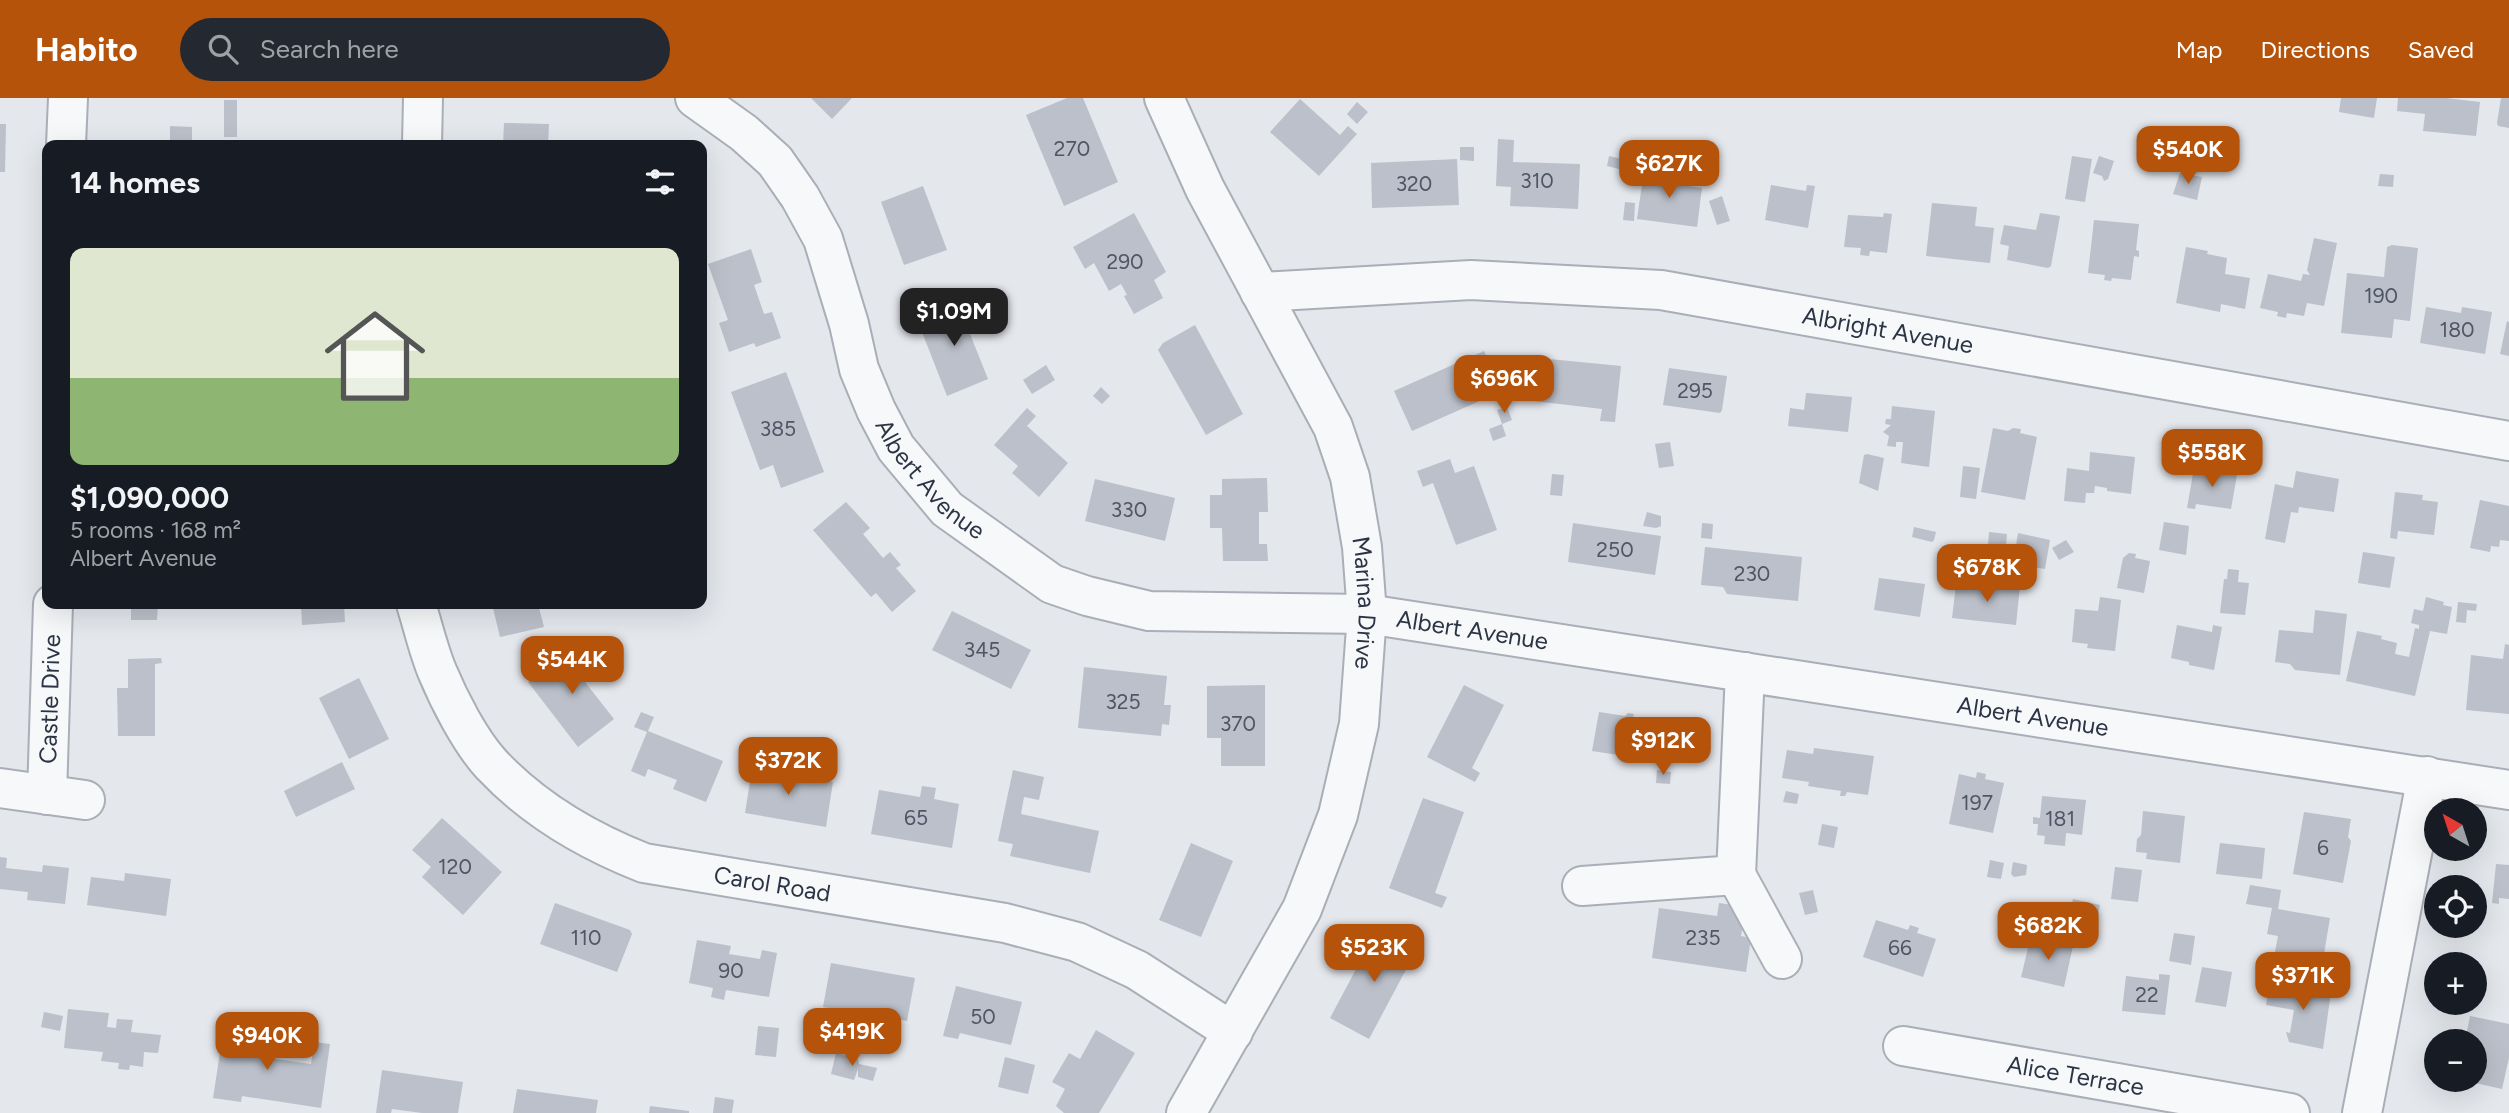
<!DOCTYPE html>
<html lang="en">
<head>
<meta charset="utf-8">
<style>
  :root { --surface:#171b24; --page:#242831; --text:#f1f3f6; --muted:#9ea1a6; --accent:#b45309 }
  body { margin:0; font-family:Figtree,sans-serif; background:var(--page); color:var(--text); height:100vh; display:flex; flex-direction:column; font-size:26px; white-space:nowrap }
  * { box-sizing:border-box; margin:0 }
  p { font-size:23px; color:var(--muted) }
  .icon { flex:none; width:38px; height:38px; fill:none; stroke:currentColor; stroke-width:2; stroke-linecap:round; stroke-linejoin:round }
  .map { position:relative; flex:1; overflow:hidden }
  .drawer { position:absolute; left:42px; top:42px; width:665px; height:469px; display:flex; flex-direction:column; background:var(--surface); border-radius:14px; box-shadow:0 7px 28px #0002 }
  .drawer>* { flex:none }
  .needle { width:46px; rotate:321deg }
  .fabs { position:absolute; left:2424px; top:700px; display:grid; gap:14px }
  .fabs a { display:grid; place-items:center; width:63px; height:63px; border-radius:50%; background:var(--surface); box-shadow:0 7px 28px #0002; font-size:35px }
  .price { position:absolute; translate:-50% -60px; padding:0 16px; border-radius:14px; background:var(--accent); color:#fff; font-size:23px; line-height:46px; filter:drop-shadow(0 2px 4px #0008) }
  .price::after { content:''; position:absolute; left:50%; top:42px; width:21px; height:16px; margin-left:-10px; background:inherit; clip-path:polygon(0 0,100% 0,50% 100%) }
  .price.current { background:#222; color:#fff }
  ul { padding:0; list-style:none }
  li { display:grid; align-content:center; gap:14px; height:371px; padding:0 28px }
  li span { display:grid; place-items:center; height:217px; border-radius:14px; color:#555 }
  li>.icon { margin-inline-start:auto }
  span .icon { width:126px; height:126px; fill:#fffc; stroke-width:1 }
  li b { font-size:30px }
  h2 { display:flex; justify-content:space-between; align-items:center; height:84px; padding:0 28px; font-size:30px }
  header { display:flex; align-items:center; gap:42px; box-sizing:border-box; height:98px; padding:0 35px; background:var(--accent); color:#fff }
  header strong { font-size:33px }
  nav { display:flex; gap:38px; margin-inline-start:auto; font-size:24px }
  .search { width:490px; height:63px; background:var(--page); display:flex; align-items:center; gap:18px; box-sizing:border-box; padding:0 24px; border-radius:38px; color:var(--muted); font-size:26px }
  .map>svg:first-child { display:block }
  .building { fill:#bbc0ca }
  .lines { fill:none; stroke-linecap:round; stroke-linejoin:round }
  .minor-casing { stroke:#a9aeb7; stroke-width:42 }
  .minor { stroke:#f7f8fa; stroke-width:38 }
  .labels { text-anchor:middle; stroke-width:5; stroke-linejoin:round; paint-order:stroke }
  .number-label { font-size:21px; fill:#4f5766 }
  .street-label { font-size:24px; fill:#2b3445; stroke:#f4f6f9 }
</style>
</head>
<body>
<header>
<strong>Habito</strong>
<div class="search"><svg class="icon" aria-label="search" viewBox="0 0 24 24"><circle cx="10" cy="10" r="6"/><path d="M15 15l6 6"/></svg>Search here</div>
<nav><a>Map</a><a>Directions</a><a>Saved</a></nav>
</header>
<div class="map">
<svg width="2509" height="1015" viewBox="0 0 2509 1015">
  <rect width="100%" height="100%" fill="#e4e7ec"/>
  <path class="building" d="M811,0H852L832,21Z
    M1067,0H1083L1118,84L1064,108L1026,17Z
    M2341,0H2377L2374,20L2339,14Z
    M2398,0H2446L2480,4L2476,38L2423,33L2425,16L2397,13Z
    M2501,0H2509V30L2498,28L2497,25Z
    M1300,1L1340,37L1348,28L1357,36L1319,78L1270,34Z
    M224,2H237V39H224Z
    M1357,4L1368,14L1357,26L1347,16Z
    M504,25L549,26L548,47H503Z
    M0,26H6L5,74H0Z
    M170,28L192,29V47H142V43L170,44Z
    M1498,41L1514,42L1513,64L1580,66L1578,111L1510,108L1511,89L1496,88Z
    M1460,49H1474V63L1460,62Z
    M1609,58L1626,62L1623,72L1607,68Z
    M2072,58L2092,61L2085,104L2065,101Z
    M2099,58L2114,63L2108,81L2104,83L2102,78L2093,75Z
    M1457,61L1459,107L1372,110L1371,65Z
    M1644,73L1683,78L1681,87L1702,90L1697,129L1637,121Z
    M2180,75L2202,79L2197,102L2173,96Z
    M2380,76L2394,77L2393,89L2378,88Z
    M1771,87L1806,93L1807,87L1815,88L1808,130L1765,122Z
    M923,88L947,152L904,167L881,104Z
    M1722,98L1730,123L1717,127L1709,103Z
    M1625,104L1635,105L1634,123L1623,122Z
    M1932,105L1977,109L1975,128L1994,130L1990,165L1926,158Z
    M1134,115L1166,174L1154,182L1163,200L1134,216L1124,198L1127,197L1121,186L1109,193L1094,165L1085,171L1073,149Z
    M1884,115L1892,116L1887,155L1870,153L1869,158L1860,157L1861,150L1844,149L1848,117L1883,119Z
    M2040,115L2060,118L2051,168L2048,170L2007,162L2009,148L2000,146L2004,127L2036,132Z
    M2094,122L2139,126L2136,152L2139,153V159L2134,158L2131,182L2112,180L2111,183L2104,182L2105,177L2088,175Z
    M2314,140L2337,145L2324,208L2307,205L2304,218L2287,215L2286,220L2277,218L2278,214L2260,210L2268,176L2301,183L2303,176L2310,177L2307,172Z
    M2392,147L2418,150L2410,223L2394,221L2392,240L2341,235L2347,175L2384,179L2387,149Z
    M2186,149L2208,153L2207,156L2227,160L2225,176L2250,180L2245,211L2221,206L2220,214L2176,205Z
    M751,151L762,184L754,187L764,216L772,214L781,240L756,249L754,245L729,254L719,225L728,222L708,166Z
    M960,199L967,216L964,221L988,281L947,298L922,234L937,228L930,211Z
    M2426,209L2461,215L2462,209L2492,214L2485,256L2420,245Z
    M2507,223L2509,224V258L2500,256Z
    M1195,227L1243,316L1206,337L1158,252L1163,245Z
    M1484,253L1502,293L1412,333L1394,293Z
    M1539,260L1621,268L1615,324L1600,323L1602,311L1534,303Z
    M1046,267L1055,282L1032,296L1023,282Z
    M1669,270L1727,278L1722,312L1720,315L1663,307Z
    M786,274L824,374L781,390L773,367L760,372L731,294Z
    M1101,289L1110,298L1102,306L1093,298Z
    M1806,295L1852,299L1848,334L1788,328L1790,310L1804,312Z
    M1892,308L1935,313L1929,369L1901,365L1903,344H1896V349L1887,348L1889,338L1883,334L1891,327L1885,326L1886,321H1891Z
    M1507,309L1512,322L1502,326L1497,312Z
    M1027,310L1036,318L1027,328L1068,365L1039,399L1012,375L1018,368L994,347Z
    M1502,326L1506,338L1493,343L1489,331Z
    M1993,330L2008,333L2013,330L2021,331L2020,335L2037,339L2025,402L1981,394Z
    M1670,344L1674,368L1659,370L1655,346Z
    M2090,354L2135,359L2131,396L2107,393V390L2095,388L2094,395H2086L2085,405L2064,403L2067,370L2089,373Z
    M1867,356L1884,360L1878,393L1859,385L1864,357Z
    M1450,361L1455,375L1474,368L1497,432L1456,447L1433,385L1423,389L1417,373Z
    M1963,368L1980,370L1976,401L1960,399Z
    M2194,370L2237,377L2231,411L2196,406L2195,411L2187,410Z
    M2296,373L2339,381L2334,414L2299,409L2298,415L2291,414L2285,445L2265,441L2275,386L2293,390Z
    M1552,376L1564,377L1562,398L1550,397Z
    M1267,380L1268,414H1259V446H1267L1268,463H1223L1222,430H1210V397H1222V381Z
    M1095,381L1175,400L1165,443L1085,423Z
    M2395,394L2423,397L2422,402L2438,404L2434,437L2398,433L2397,441L2390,440Z
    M2480,402L2509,408V443L2500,442L2499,449L2491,448L2490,454L2470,450Z
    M846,404L870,430L863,436L883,460L890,454L901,467L896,470L916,493L892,514L876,495L871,499L813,432Z
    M1647,414L1661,418V428L1656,430L1643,428Z
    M2164,424L2189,428L2186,457L2159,452Z
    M1573,425L1661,438L1655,477L1568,464Z
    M1702,425L1713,426L1712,441L1701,440Z
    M1914,429L1936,434L1934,442L1932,444L1912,439Z
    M1989,434L2007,436L2006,449L1988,447Z
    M2018,435L2050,442L2045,471L2013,466Z
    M2066,442L2074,454L2059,462L2052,450Z
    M1705,449L1802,459L1798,503L1727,496L1723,489L1701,487Z
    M2363,454L2395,459L2390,490L2358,485Z
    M2129,455L2136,456L2135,460L2150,463L2144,495L2117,490L2123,460Z
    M2228,471L2239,472L2238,484L2249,485L2245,517L2220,515L2224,481H2227Z
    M1879,480L1925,486L1920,519L1874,512Z
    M1956,487L2012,492V487L2020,488L2016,527L1952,520Z
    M2100,499L2121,502L2115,553L2087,550L2088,546L2072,544L2075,511L2098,513Z
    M2426,499L2444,504L2443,507L2452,509L2447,536L2430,533L2415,598L2346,583L2357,533L2382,538L2381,541L2397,545L2395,556L2409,559L2415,530L2419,531V527L2411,525L2414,511L2423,513Z
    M2458,504L2477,506L2476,513L2467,512L2466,525L2456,524Z
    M131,506H158L157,522H131Z
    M301,506H344L345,524L302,527Z
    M492,506H538L544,529L500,539Z
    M2315,512L2347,516L2340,577L2295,572L2290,566L2275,564L2279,532L2313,535Z
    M952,513L1031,552L1011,591L932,552Z
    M2177,527L2212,534L2213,527L2222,529L2214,572L2189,567V564L2171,560Z
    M576,546L594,568L581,579L614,621L578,649L528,584Z
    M2505,546L2509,547V616L2466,612L2471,557L2503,561Z
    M161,560L162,565L155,566V638H118L117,590H128V561Z
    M1084,569L1167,578L1164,607H1171L1169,627L1162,626L1161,638L1078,630Z
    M359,580L389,641L349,661L319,600Z
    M1265,587V668H1221V640H1207V588Z
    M1464,587L1504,607L1472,670L1480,675L1475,684L1427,659Z
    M641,614L654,619L648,633L723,663L706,704L673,691L677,682L648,671L645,679L631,673L647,634L634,629Z
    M1599,614L1625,618L1628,615L1634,616L1633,619L1658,623L1652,662L1592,653Z
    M1814,650L1874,658L1868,697L1847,694L1845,698H1840L1841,693L1808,688L1809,684L1782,680L1787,652L1813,656Z
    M342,664L355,691L296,719L284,693Z
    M753,665L772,668L771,674L833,684L826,729L745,715Z
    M1013,672L1044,679L1039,702L1024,699L1021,716L1099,733L1090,775L1010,758L1013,746L998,743Z
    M1657,672L1671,674L1670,686L1656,685Z
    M1977,674L1986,676L1985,681L2004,685L1993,735L1949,726L1959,676L1976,680Z
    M922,688L936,690L934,701L959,706L952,750L871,736L879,692L920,699Z
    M1786,693L1799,696L1797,706L1783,704Z
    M2042,698L2086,702L2082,737L2066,735L2065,748L2044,746L2045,738L2037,737L2038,726H2033V719L2040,720Z
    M1423,700L1464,714L1435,795L1447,799L1442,810L1389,790Z
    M2143,713L2185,718L2180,765L2146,761L2147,755L2136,754L2137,741L2141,737Z
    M2304,714L2351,721L2348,739L2351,743L2343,785L2293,776Z
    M442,720L502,774L463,817L422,779L431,769L412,752Z
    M1822,726L1838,729L1834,750L1818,747Z
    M1191,745L1233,763L1201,839L1159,822Z
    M2220,745L2265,750L2262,781L2216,776Z
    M0,759L7,760L6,770L42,774L43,767L69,770L65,806L27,802L28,794L0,791Z
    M1990,762L2004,765L2001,781L1987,779Z
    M2013,764L2027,767L2026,777L2014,779L2011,776Z
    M2496,766L2509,767V801L2499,800V806L2492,805Z
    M2115,769L2142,772L2138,804L2111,801Z
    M125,775L171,781L166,818L87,807L91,779L124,783Z
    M2250,787L2281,792L2278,811L2330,820L2323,862L2275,854L2278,838L2267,836L2272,810L2246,806Z
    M1813,792L1818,814L1805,817L1799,795Z
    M2073,801L2100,807L2092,845L2064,839Z
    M555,805L630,832L632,836L617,874L540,846Z
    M1719,805L1746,809L1741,838L1751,840L1746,874L1652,860L1659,810L1717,818Z
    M1876,822L1908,832L1910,827L1919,830L1917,835L1936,841L1923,879L1863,859Z
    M1378,830L1417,851L1369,941L1330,920Z
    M2174,835L2195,838L2191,867L2169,863Z
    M2047,836L2065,840L2064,846L2073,848L2064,889L2021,879L2029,846L2044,849Z
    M697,842L731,848L729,856L760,861L762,852L777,855L769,899L726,892L724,902L711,899L713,890L689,885Z
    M831,865L915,880L907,923L890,920L887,934L843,927L846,913L823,909Z
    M2202,869L2232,874L2226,909L2195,904Z
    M2159,876L2170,877L2165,917L2122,913L2126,878L2159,882Z
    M2474,879H2483V888L2474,889Z
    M2270,883L2331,894L2323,951L2289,944L2286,934L2290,935L2294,912L2266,907Z
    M956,888L1022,904L1011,947L960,935L958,941L943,938Z
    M68,911L109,915L107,929L116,930L117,921L133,922L131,934L161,937L158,955L144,954L143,969L130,967L129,972L118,971L119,965L101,963L103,954L64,950Z
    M44,914L63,918L60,933L41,929Z
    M2470,918L2509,926V960L2502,991L2471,984V982H2474V943H2465Z
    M225,922L252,926L247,957L311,966L314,944L330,946L321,1010L242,998L241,1004L213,1000Z
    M758,928L779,930L776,959L755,957Z
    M1096,932L1135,955L1099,1015H1064L1056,1008L1065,991L1052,984L1069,955L1080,961Z
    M836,955L858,961L859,966L877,970L873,983L858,979V971L854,982L831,976Z
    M1005,959L1035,967L1028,996L998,989Z
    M382,972L463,984L458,1015H422L392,1011L391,1015H376Z
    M517,991L598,1002L596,1015H513Z
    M715,999L734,1002L732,1015H713Z
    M650,1008L689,1013V1015H649Z"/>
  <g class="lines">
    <g class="minor-casing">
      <g id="minor">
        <path id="s1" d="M695,0L744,35L775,63L800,99L823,141L849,226L859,271L876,312L896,350L947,411L1052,486L1087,498L1149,513L1367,516L2509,692"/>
        <path id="s2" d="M1164,0L1205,91L1333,329L1350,379L1362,449L1367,516L1359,626L1338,717L1302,811L1186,1015"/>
        <path d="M66,47L68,0"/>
        <path d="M422,47L423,0"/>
        <path id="s3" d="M1260,194L1471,182L1661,192L2509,343"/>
        <path id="s4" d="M416,506C423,528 428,551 437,573C449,602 470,643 491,666C533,711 588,743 644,765L1005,825L1077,844L1137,872L1233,934"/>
        <path d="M0,690L85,702"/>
        <path id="s5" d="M47,697L53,506"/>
        <path d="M1736,777L1782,861"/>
        <path d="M1582,788L1736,777L1745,574"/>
        <path id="s6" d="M1903,948L2290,1015"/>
        <path d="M2362,1015L2427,678"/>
      </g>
    </g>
    <use href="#minor" class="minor"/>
  </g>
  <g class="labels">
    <g class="number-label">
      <text x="1072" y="58">270</text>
      <text x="1537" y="90">310</text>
      <text x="1414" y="93">320</text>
      <text x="1125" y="171">290</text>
      <text x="2381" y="205">190</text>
      <text x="2457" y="239">180</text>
      <text x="1695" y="300">295</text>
      <text x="778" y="338">385</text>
      <text x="1129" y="419">330</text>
      <text x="1615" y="459">250</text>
      <text x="1752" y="483">230</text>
      <text x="982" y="559">345</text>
      <text x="1123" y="611">325</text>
      <text x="1238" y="633">370</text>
      <text x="1977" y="712">197</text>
      <text x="916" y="727">65</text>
      <text x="2060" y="728">181</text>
      <text x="2323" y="757">6</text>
      <text x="455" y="776">120</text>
      <text x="586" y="847">110</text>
      <text x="1703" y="847">235</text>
      <text x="1900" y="857">66</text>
      <text x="731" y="880">90</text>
      <text x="2147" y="904">22</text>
      <text x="983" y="926">50</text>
    </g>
    <g class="street-label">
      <text dy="8" stroke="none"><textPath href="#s3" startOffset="632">Albright Avenue</textPath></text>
      <text dy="8" stroke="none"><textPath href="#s1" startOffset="462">Albert Avenue</textPath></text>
      <text dy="8" stroke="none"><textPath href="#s2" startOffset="550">Marina Drive</textPath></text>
      <text dy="8" stroke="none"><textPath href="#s1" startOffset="1050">Albert Avenue</textPath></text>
      <text dy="8" stroke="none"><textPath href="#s5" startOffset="96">Castle Drive</textPath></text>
      <text dy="8" stroke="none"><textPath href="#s1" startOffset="1617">Albert Avenue</textPath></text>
      <text dy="8" stroke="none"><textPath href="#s4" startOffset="492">Carol Road</textPath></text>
      <text dy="8" stroke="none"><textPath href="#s6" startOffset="175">Alice Terrace</textPath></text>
    </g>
  </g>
</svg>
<div class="fabs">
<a><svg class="needle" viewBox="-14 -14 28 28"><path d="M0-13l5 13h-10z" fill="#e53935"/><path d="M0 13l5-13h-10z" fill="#9ea1a6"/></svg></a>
<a><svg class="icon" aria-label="locate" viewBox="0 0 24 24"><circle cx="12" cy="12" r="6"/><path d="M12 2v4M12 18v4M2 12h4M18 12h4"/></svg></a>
<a>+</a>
<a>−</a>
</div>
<b class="price" style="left:2188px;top:88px">$540K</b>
<b class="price" style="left:1669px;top:102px">$627K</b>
<b class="price current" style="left:954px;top:250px">$1.09M</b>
<b class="price" style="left:1504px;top:317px">$696K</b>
<b class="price" style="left:2212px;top:391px">$558K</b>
<b class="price" style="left:1987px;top:506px">$678K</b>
<b class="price" style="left:572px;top:598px">$544K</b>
<b class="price" style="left:1663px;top:679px">$912K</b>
<b class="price" style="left:788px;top:699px">$372K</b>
<b class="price" style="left:2048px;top:864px">$682K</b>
<b class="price" style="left:1374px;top:886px">$523K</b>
<b class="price" style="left:2303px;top:914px">$371K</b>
<b class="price" style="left:852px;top:970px">$419K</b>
<b class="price" style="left:267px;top:974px">$940K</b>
<section class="drawer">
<h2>14 homes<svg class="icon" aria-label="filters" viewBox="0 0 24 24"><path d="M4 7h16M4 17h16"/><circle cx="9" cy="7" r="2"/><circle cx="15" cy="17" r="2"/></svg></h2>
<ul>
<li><span style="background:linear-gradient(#dfe7d0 60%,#8fb573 0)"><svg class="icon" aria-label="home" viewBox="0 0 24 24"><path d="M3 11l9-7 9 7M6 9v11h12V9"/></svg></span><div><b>$1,090,000</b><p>5 rooms · 168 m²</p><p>Albert Avenue</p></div></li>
</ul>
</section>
</div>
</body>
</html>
